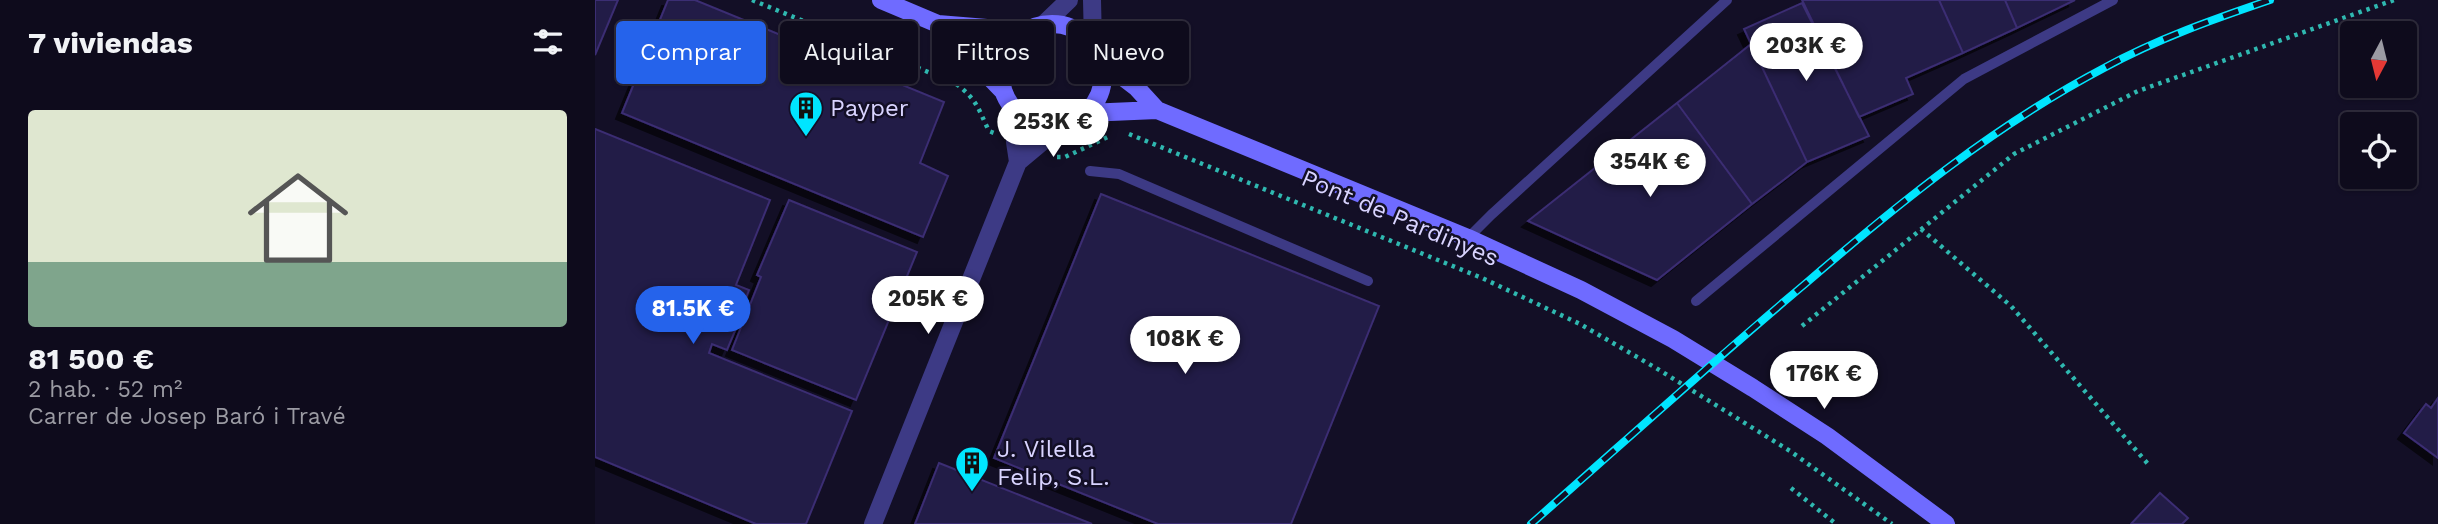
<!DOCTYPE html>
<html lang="es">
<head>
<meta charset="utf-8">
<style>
  :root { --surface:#0e0b1c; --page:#171425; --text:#f1f3f6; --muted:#9b9ba3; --line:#2e2b3b; --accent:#2563eb }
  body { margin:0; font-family:"Work Sans",sans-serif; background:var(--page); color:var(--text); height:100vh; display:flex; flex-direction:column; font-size:26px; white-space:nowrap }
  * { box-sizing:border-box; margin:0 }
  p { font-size:23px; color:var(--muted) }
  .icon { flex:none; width:38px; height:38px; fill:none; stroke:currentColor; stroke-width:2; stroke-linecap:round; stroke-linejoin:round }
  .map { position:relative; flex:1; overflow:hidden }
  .details { display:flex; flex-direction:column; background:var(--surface); width:595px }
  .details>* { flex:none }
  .hud { position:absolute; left:21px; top:21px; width:665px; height:63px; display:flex; gap:14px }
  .needle { width:46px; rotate:187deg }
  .tools { position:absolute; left:1745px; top:21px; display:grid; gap:14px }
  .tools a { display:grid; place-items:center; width:77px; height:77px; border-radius:7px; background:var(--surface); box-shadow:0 2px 5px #0004,0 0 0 2px var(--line); font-size:35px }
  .price { position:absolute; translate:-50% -60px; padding:0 16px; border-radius:24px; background:#fff; color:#222; font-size:23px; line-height:46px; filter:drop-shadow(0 2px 4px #0008) }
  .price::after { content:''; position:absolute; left:50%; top:42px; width:21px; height:16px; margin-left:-10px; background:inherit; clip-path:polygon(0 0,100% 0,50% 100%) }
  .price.on { background:var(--accent); color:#fff }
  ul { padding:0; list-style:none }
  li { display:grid; align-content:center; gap:14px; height:371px; padding:0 28px }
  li+li { border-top:2px solid var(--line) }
  li span { display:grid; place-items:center; height:217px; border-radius:7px; color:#555 }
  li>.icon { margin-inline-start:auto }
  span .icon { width:126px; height:126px; fill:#fffc; stroke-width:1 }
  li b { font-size:30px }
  h2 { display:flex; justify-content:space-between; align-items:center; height:84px; padding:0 28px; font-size:30px }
  .pill { padding:0 24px; border-radius:7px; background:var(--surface); box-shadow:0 2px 5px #0004,0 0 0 2px var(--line); font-size:24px; line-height:63px }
  .pill.on { background:var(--accent); color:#fff }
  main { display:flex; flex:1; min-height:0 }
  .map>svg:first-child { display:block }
  .building { fill:#241b47; stroke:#3b2d73; stroke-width:2; filter:url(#shadow) }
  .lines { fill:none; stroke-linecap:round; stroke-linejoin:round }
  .path { stroke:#2fb8b0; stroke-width:4.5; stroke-dasharray:3.5 5; stroke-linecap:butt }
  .service { stroke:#3d3a85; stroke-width:10 }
  .minor { stroke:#3d3a85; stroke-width:18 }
  .secondary { stroke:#6f6bff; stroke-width:18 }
  .rail-casing { stroke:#00e5ff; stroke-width:8 }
  .rail { stroke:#130f26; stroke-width:5; stroke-dasharray:16; stroke-linecap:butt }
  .labels { text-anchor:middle; stroke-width:5; stroke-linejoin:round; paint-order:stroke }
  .poi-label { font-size:24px; fill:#d9d4ff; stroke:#130f26; text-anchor:start }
  .street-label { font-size:24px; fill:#d9d4ff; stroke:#130f26 }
</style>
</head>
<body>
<main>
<section class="details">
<h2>7 viviendas<svg class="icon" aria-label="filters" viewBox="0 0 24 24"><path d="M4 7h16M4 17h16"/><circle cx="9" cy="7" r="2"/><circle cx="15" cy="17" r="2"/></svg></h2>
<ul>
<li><span style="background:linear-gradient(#dfe7d0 70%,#7fa58c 0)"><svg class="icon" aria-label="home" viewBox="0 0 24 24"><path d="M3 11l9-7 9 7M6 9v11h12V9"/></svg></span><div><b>81 500 €</b><p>2 hab. · 52 m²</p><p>Carrer de Josep Baró i Travé</p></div></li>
</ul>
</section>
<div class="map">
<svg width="1843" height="524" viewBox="0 0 1843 524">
  <defs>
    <filter id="shadow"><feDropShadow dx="-6" dy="6" stdDeviation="0" flood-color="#0009"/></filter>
  </defs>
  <rect width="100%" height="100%" fill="#130f26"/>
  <path class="building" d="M0,0H23L0,55Z
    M73,0H100L349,102L325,163L353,176L328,237L27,113Z
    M1207,0H1344L1368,53L1311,78L1318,94L1264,117Z
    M1344,0H1410L1422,28L1368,53Z
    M1410,0H1480L1422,28Z
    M1207,3L1274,136L1212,162L1149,29Z
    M1156,44L1212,162L1157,204L1082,103Z
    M1082,103L1157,204L1062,280L933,221Z
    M0,129L175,200L141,285L154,290L145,314H147L132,350L117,344L114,353L257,411L211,524H161L0,457Z
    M506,194L784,306L696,524H563L399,458Z
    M194,200L322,252L261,400L137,350L166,277L162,275Z
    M1843,398V458L1809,433L1831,404L1836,408Z
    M344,463L497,524H320Z
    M1565,493L1593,518L1587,524H1536Z"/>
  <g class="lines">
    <path class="path" d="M157,0L360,83C383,100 383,109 394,131L399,133
      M534,134L887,278L985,324L1061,368L1195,451L1297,524
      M462,157H470L515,136
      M1326,229L1416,306L1553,464
      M1207,326L1419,154L1543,91L1799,0
      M1196,488L1241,524"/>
    <path class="service" d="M495,171L524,174L773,281
      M873,238L896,215L1132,0
      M1101,301L1369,79L1518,0"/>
    <path class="minor" d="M497,0L498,43
      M450,23L474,0
      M420,110V142L423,162
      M278,524L423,162L466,126"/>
    <path class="secondary" d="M286,0L343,24L429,31
      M406 75a51 51 0 1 1 102 0a51 51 0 1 1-102 0Z
      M343,24L407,90
      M507,61L541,87L562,110
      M492,113L562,110L873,238L986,290L1078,339L1158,388L1232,436L1351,524"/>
    <g class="rail-casing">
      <path id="rail" d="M936,524C1027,444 1117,362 1210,284C1304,203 1399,126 1509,68C1562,39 1619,19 1675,0"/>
    </g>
    <use href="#rail" class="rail"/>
  </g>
  <defs>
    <g id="building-pin" transform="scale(1.75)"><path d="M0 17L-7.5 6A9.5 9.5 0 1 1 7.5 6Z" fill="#00e5ff" stroke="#130f26"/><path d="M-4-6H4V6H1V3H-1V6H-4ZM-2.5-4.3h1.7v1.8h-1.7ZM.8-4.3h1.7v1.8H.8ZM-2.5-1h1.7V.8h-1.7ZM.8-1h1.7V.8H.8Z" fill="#111"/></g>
  </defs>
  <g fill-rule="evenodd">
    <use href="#building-pin" x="211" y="108"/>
    <use href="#building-pin" x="377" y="463"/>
  </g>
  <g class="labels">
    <g class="poi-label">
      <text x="235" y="116">Payper</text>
      <text x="402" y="457">J. Vilella<tspan x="402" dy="28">Felip, S.L.</tspan></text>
    </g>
    <g class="street-label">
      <text transform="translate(805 218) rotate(23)" y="8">Pont de Pardinyes</text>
    </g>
  </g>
</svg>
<div class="tools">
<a><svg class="needle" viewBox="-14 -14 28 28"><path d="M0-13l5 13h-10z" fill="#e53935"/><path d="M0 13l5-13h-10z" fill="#9b9ba3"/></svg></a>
<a><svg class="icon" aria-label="locate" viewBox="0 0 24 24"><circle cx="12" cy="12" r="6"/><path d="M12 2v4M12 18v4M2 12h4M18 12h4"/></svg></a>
</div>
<b class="price" style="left:1211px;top:83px">203K €</b>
<b class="price" style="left:458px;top:159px">253K €</b>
<b class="price" style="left:1055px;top:199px">354K €</b>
<b class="price" style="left:333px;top:336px">205K €</b>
<b class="price on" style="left:98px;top:346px">81.5K €</b>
<b class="price" style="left:590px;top:376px">108K €</b>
<b class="price" style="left:1229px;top:411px">176K €</b>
<div class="hud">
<a class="pill on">Comprar</a>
<a class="pill">Alquilar</a>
<a class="pill">Filtros</a>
<a class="pill">Nuevo</a>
</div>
</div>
</main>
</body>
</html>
